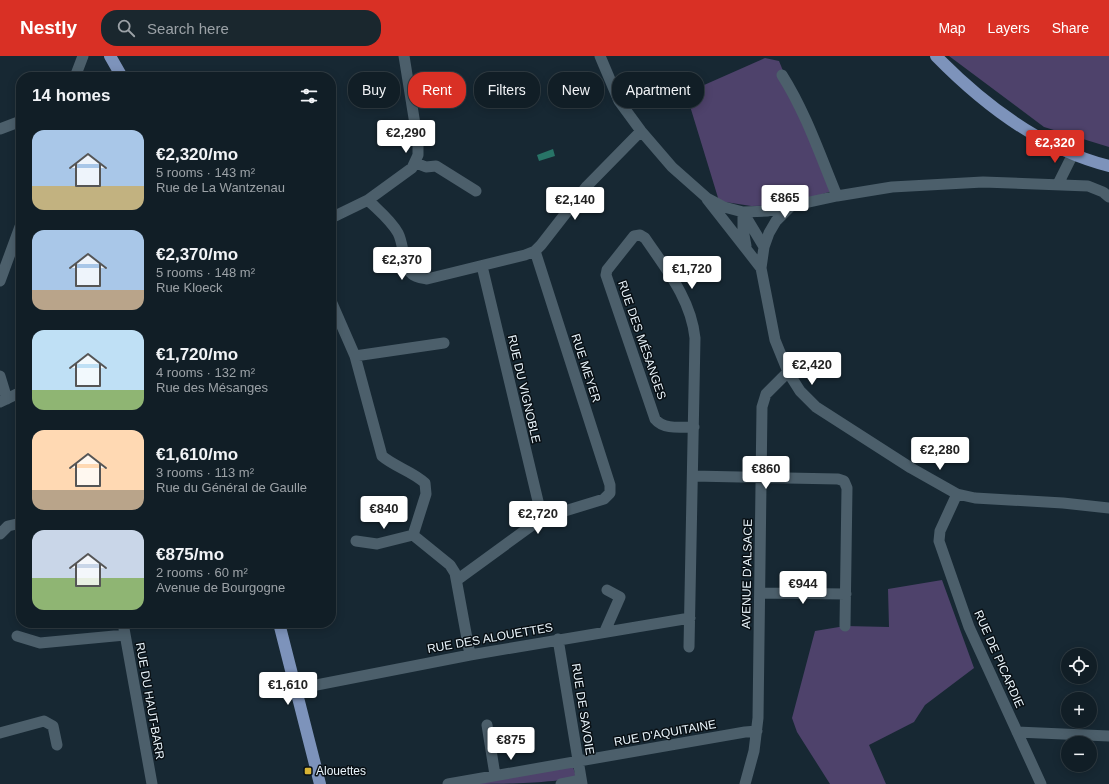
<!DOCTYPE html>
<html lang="en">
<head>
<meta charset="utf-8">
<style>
  :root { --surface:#111e26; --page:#1a272e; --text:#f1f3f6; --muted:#9ca2a7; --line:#303c43; --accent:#d93025 }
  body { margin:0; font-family:Helvetica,sans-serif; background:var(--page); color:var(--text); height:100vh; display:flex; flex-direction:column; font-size:15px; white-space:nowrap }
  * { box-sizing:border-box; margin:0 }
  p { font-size:13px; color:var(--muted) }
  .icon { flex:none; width:22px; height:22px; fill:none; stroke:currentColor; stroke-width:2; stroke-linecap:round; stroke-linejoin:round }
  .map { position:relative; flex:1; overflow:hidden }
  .sheet { position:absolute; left:16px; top:16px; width:320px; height:556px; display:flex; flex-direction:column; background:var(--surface); border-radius:16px; box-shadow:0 2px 10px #0003,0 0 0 1px var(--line) }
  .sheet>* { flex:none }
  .guide { position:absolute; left:348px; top:16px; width:380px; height:36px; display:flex; gap:8px }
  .fabs { position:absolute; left:1061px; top:592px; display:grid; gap:8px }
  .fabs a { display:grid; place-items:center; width:36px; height:36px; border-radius:50%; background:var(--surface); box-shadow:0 2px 10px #0003,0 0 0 1px var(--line); font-size:20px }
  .price { position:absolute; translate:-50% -34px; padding:0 9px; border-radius:4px; background:#fff; color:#222; font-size:13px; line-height:26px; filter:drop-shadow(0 1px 2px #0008) }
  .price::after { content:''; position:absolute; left:50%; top:24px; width:12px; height:9px; margin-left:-6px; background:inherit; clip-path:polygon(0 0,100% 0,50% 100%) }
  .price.on { background:var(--accent); color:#fff }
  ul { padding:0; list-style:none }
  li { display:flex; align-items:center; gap:12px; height:100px; padding:0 16px }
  li span { display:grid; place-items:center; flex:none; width:112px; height:80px; border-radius:12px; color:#555 }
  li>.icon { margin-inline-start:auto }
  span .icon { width:48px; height:48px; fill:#fffc; stroke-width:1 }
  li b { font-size:17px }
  h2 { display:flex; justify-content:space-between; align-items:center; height:48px; padding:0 16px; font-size:17px }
  .pill { padding:0 14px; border-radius:16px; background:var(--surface); box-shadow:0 2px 10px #0003,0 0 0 1px var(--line); font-size:14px; line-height:36px }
  .pill.on { background:var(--accent); color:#fff }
  header { display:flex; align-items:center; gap:24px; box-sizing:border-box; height:56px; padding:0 20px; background:var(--accent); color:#fff }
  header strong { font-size:19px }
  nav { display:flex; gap:22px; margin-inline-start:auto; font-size:14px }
  .search { width:280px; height:36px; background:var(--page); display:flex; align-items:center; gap:10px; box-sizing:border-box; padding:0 14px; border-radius:16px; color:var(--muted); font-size:15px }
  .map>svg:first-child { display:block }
  .green { fill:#4e426b }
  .water { fill:#287467 }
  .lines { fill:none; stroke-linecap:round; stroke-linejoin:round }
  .minor { stroke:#4c5f6b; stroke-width:11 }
  .major { stroke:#7d93bb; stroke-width:12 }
  .poi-dot { fill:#d8b434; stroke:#091015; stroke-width:1.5 }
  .labels { text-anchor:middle; stroke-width:3; stroke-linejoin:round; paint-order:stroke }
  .street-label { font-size:12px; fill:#ebf6fd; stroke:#091015 }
  .poi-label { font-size:12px; fill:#ebf6fd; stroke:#091015; text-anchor:start }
</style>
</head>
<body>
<header>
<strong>Nestly</strong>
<div class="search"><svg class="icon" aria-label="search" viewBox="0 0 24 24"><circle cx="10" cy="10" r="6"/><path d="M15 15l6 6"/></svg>Search here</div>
<nav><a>Map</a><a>Layers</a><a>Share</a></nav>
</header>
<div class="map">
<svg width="1109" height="728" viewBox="0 0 1109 728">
  <rect width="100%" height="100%" fill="#172833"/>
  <path class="green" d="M949,0H1109V91L1044,71Z
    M765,2L779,5L832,135L789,149L751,150L719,145L686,37Z
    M942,524L974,612L925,649L914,666L869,689L886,728H830L797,676L792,662L815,575L845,570L889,571L888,533Z
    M573,711L576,720C560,728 490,728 467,728Z"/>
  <path class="water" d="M553,93L555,100L539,105L537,99Z"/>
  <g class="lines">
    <path class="minor" d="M600,0L619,45L641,75L672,111L707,142L724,151L743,156L768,155L837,140L892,131L983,126L1088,130L1103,136L1109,141
      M782,19C806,57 820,99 837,140
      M75,21L83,0
      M0,73L21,65
      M416,107L426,111L436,110L476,135
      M1058,128L1073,98
      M707,143L761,212
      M368,144C378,154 391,164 398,177C404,188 403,211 412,218C415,221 422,222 427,223L525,199L535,195L541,189L587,130L641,75
      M790,151L776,165L769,177L764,191L761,212L775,284L788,316L800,335L816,351L911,412L957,438
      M331,162L368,144L412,112L418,99V87L404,0
      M746,190L743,173V156L764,191
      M482,210L542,462
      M0,225L21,168
      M331,245L355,300L382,400C395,411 412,415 425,427L426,438L413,479L450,509L455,517L470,599
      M355,300L444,287
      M0,320L7,343
      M0,346L21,336
      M693,420L838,423L844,425L847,432L845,570
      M0,478L8,470L21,467
      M356,485L377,488L413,479
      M457,524L542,462L604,443L610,437V429L535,195
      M760,537L846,538
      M123,567L152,728
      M605,575L620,541L607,534
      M17,580L40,587L125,579
      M558,583L582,728
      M689,591L695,282C691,243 666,213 645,182L640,179L634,180L607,214L606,219L655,363C664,374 681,371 694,371
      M296,633L470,599L690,562
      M487,669L495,719
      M1017,676L1109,680
      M0,677L44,665L53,670L57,689
      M448,728L745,676L757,675
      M561,728L581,724
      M745,728L754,695L758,662L762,351L766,338L788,316
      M1041,728L969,571L939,485L940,475L957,438L975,442L1063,447L1109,452"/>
    <path class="major" d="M110,0L122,21
      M936,0C984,49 1041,93 1109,110
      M279,567L320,728"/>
  </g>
  <rect class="poi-dot" x="304" y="711" width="8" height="8" rx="2"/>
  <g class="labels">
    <g class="street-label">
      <text transform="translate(642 284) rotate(71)" y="4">RUE DES MÉSANGES</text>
      <text transform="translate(586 312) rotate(72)" y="4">RUE MEYER</text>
      <text transform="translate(524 333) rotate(77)" y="4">RUE DU VIGNOBLE</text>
      <text transform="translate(747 518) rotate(-89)" y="4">AVENUE D'ALSACE</text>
      <text transform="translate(490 582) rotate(-10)" y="4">RUE DES ALOUETTES</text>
      <text transform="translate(999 603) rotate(66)" y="4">RUE DE PICARDIE</text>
      <text transform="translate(150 645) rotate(80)" y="4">RUE DU HAUT-BARR</text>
      <text transform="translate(583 653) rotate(81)" y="4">RUE DE SAVOIE</text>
      <text transform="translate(665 677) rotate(-10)" y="4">RUE D'AQUITAINE</text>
    </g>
    <g class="poi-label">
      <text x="316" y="719">Alouettes</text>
    </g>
  </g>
</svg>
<div class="fabs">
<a><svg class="icon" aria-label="locate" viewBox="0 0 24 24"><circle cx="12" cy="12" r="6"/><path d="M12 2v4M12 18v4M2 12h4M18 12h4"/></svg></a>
<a>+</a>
<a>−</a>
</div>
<b class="price" style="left:406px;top:98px">€2,290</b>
<b class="price on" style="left:1055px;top:108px">€2,320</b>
<b class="price" style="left:785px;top:163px">€865</b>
<b class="price" style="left:575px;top:165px">€2,140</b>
<b class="price" style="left:402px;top:225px">€2,370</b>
<b class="price" style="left:692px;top:234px">€1,720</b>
<b class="price" style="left:812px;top:330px">€2,420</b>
<b class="price" style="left:940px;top:415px">€2,280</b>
<b class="price" style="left:766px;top:434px">€860</b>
<b class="price" style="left:384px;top:474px">€840</b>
<b class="price" style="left:538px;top:479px">€2,720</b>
<b class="price" style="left:803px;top:549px">€944</b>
<b class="price" style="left:288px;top:650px">€1,610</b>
<b class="price" style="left:511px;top:705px">€875</b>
<div class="guide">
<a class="pill">Buy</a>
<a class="pill on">Rent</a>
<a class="pill">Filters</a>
<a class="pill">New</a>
<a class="pill">Apartment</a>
</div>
<section class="sheet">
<h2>14 homes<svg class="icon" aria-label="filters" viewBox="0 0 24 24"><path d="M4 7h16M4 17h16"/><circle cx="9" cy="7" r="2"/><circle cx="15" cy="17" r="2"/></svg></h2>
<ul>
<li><span style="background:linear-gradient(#a9c7e8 70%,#c2b280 0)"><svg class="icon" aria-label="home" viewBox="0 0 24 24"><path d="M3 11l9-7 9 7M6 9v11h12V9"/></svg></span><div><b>€2,320/mo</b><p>5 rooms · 143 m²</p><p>Rue de La Wantzenau</p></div></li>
<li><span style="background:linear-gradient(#a9c7e8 75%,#b9a48a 0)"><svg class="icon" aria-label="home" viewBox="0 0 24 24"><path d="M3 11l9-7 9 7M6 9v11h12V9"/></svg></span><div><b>€2,370/mo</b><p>5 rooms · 148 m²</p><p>Rue Kloeck</p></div></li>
<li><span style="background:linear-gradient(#bfe0f5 75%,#8fb573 0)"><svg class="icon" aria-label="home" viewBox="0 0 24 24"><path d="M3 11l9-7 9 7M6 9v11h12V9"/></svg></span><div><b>€1,720/mo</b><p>4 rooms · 132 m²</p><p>Rue des Mésanges</p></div></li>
<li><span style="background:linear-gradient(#ffd9b3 75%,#b9a48a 0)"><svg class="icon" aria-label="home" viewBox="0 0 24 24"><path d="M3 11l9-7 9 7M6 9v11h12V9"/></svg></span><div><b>€1,610/mo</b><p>3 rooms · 113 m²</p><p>Rue du Général de Gaulle</p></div></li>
<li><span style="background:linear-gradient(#c9d6e8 60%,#8fb573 0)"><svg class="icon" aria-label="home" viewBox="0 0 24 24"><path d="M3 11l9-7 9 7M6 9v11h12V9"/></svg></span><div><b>€875/mo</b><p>2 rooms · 60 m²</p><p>Avenue de Bourgogne</p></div></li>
</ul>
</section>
</div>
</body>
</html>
